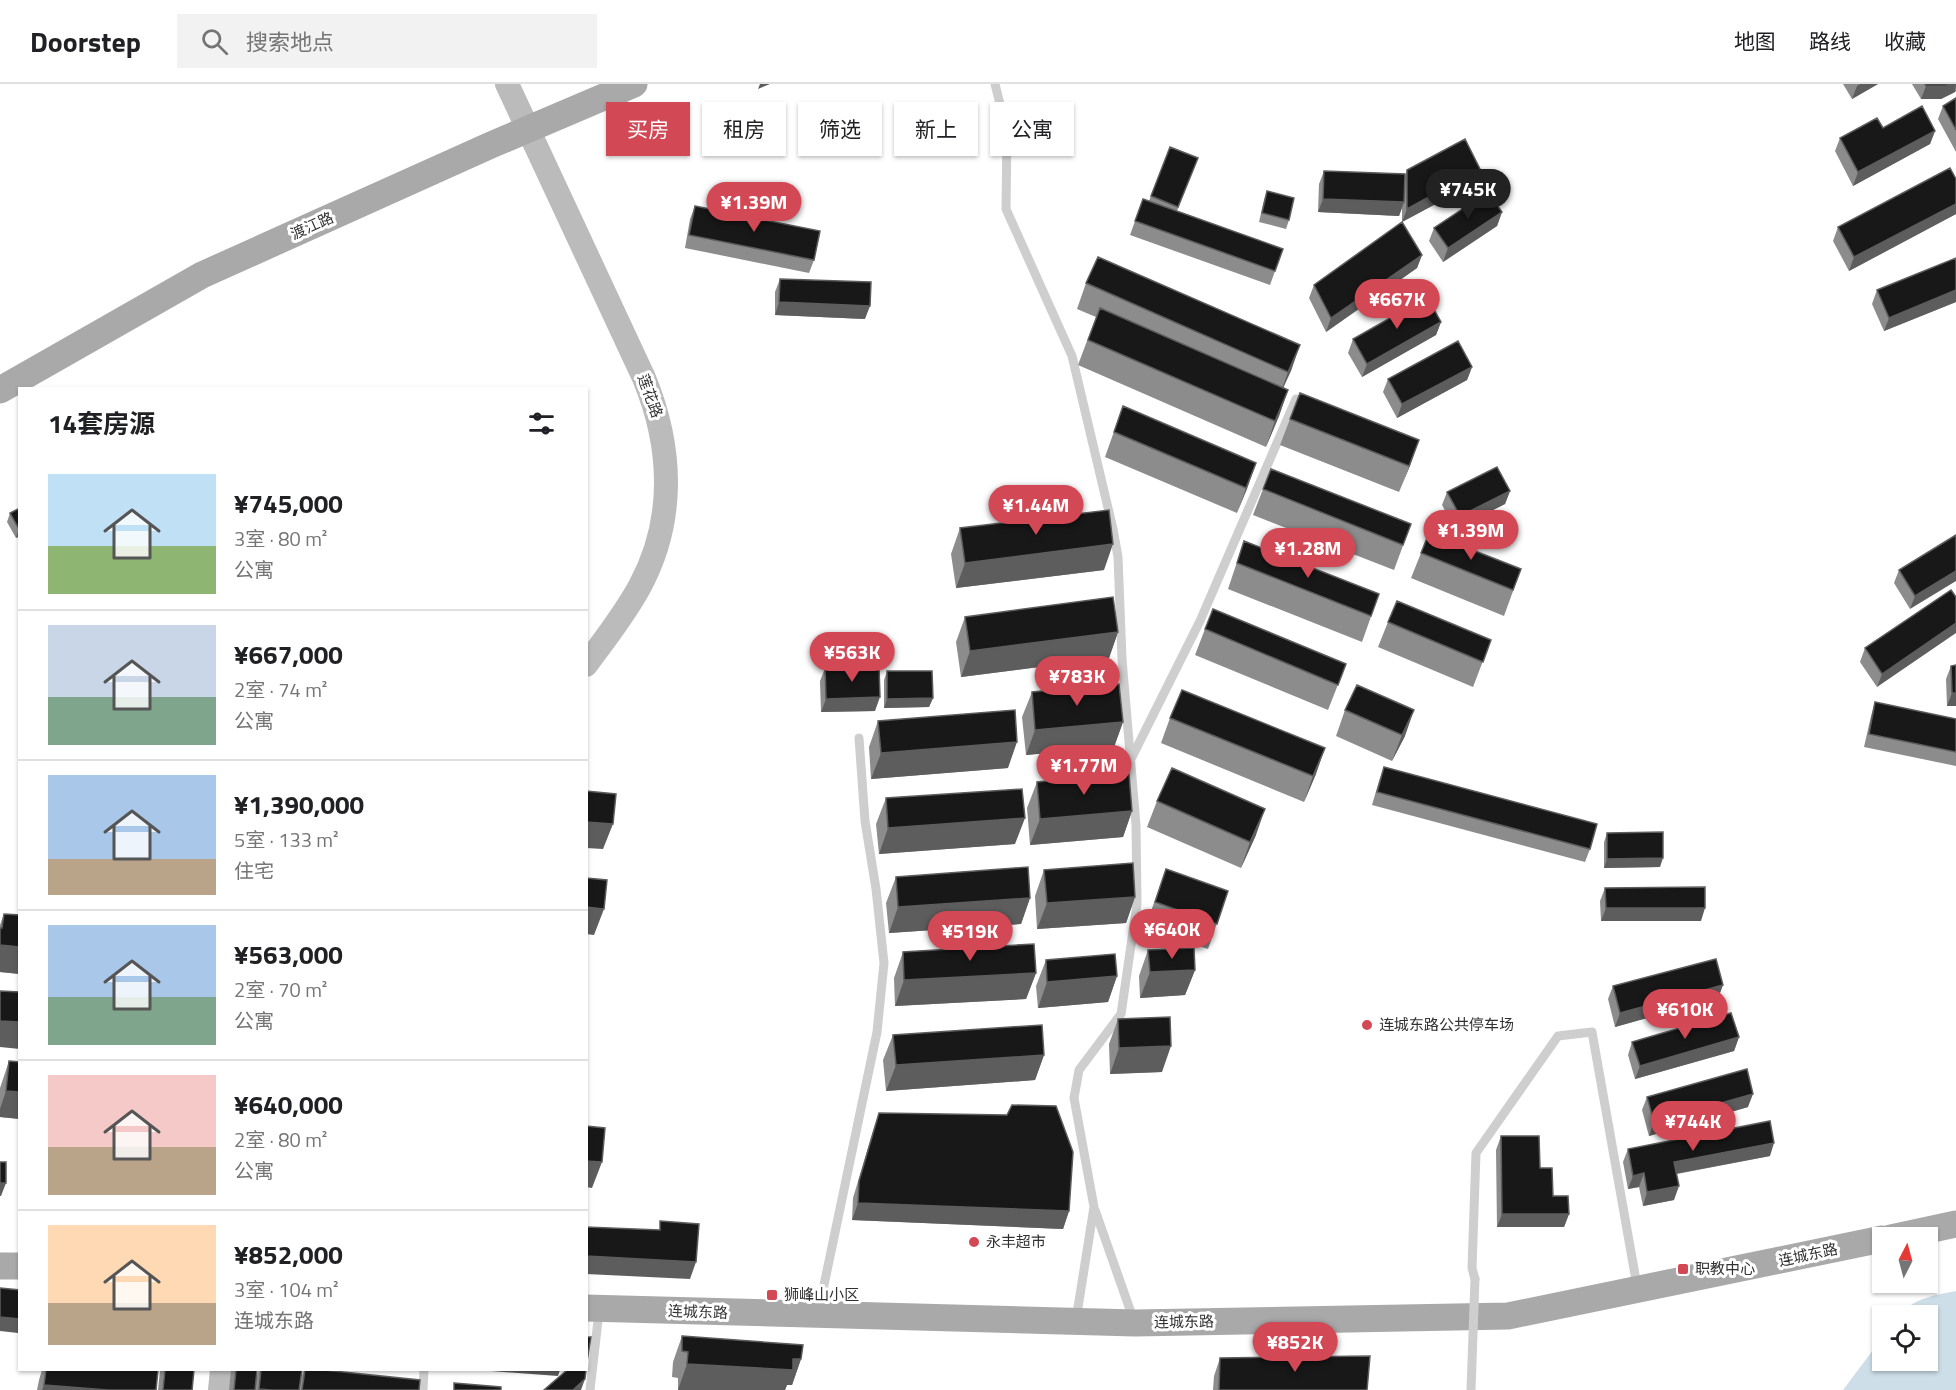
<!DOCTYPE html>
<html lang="zh">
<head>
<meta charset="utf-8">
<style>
  :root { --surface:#fff; --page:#f2f2f2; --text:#202124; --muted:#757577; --line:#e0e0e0; --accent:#d34855 }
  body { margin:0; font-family:"Titillium Web","Noto Sans SC",sans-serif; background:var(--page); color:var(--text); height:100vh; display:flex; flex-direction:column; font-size:22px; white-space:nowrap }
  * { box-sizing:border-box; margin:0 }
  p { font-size:20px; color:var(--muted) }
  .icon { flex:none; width:33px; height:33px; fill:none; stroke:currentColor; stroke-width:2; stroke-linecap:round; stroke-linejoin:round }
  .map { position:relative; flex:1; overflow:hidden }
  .side { position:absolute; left:18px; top:303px; width:570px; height:984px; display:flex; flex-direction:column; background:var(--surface); border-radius:0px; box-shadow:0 2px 4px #0004 }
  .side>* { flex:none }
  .hud { position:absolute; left:606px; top:18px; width:570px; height:54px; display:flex; gap:12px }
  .needle { width:39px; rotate:6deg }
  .tools { position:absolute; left:1872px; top:1143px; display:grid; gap:12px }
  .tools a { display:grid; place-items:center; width:66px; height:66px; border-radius:0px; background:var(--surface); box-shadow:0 2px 4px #0004; font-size:30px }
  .price { position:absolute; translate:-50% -51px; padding:0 14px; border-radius:21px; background:var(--accent); color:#fff; font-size:20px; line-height:39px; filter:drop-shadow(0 2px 3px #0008) }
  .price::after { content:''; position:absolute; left:50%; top:36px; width:18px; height:14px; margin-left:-9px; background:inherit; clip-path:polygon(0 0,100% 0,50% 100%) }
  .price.current { background:#222; color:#fff }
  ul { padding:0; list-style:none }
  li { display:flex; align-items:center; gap:18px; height:150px; padding:0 30px }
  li+li { border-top:2px solid var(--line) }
  li span { display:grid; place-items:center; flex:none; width:168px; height:120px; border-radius:0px; color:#555 }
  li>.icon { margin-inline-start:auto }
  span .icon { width:72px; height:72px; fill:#fffc; stroke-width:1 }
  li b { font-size:26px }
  h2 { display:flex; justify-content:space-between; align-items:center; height:72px; padding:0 30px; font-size:26px }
  .tag { padding:0 21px; border-radius:0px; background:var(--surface); box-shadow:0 2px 4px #0004; font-size:21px; line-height:54px }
  .tag.current { background:var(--accent); color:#fff }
  header { display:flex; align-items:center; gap:36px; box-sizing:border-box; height:84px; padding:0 30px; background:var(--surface); border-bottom:2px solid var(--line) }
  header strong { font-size:28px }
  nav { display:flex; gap:33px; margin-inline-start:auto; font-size:21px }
  .search { width:420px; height:54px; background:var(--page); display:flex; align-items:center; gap:15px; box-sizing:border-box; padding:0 21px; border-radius:0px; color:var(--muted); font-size:22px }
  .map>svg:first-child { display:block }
  .water { fill:#cddee8 }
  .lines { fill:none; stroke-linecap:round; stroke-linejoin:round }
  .service { stroke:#cecece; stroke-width:9 }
  .secondary { stroke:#bbb; stroke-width:24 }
  .primary { stroke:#a9a9a9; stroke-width:27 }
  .service-bridge { stroke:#cecece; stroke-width:9 }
  .wall { fill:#8c8c8c }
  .shaded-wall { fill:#5d5d5d }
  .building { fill:#181818; stroke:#5d5d5d; stroke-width:1.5 }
  .poi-dot { fill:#d34855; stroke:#fff; stroke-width:2 }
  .labels { text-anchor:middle; stroke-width:6; stroke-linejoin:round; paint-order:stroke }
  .street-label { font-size:15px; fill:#313131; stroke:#fff }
  .poi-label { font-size:15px; fill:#313131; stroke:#fff; text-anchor:start }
</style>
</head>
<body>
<header>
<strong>Doorstep</strong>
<div class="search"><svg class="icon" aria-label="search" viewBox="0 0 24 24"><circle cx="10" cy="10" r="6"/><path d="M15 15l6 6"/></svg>搜索地点</div>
<nav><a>地图</a><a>路线</a><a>收藏</a></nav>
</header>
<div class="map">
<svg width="1956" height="1306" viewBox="0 0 1956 1306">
  <rect width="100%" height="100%" fill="#fff"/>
  <path class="water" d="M1956,1207V1306H1843L1882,1254V1276H1928V1232L1900,1231C1913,1214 1936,1211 1956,1207Z"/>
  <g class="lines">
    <path class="service" d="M995,0L1007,48L1006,125L1072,272L1113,445L1118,473L1122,575L1136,741L1137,820L1121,930L1079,986L1074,1014L1094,1123L1076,1236
      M1131,675L1200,537L1296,315
      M1095,1126L1134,1237
      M1475,1195L1472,1184L1476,1069L1558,952L1592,948L1637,1202
      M822,1229L824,1201L877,948L884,879L876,805L865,737L859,654
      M423,1306L424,1286
      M590,1306L599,1228"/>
    <path class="secondary" d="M507,0L644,294C672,362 676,435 640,502C625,530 605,555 586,581
      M220,1306L222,1286"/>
    <path class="primary" d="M0,306L202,191L491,61L634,0
      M1891,1154L1956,1140
      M0,1182H20
      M586,1224L1135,1239L1508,1232L1882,1155"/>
    <path class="service-bridge" d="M1471,1306L1475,1195"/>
  </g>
  <path class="wall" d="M1843,0H1878L1852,15Z
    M1912,0H1956V7L1955,8L1941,15H1921Z
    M1956,14V68L1938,35L1943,22Z
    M1883,44L1935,47L1930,60L1853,102L1835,67L1840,54Z
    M1170,63L1198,74L1177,127L1283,165L1270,201L1130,151L1143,115L1149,117Z
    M1407,86L1475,99L1402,138L1422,171L1417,184L1326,248L1309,214L1314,201L1402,138V124L1399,132L1318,128L1319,100L1324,87L1405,92Z
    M1956,95V130L1849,187L1833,157L1838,143Z
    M1267,107L1289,136L1286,145L1259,138L1264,116Z
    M695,122L814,176L809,189L685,164L690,135Z
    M1502,128L1497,142L1443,178L1429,157L1434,144Z
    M1956,174V218L1884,247L1872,220L1877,206Z
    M780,195L865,235L775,231V208Z
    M1086,199L1300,261L1283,304L1288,306L1279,332L1266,363L1078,281L1096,233L1077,225Z
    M1441,238L1436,251L1362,293L1348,269L1353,255Z
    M1472,283L1467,296L1397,334L1383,308L1388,295Z
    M1123,322L1256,379L1237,429L1105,373Z
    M1290,335L1419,356L1399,408L1280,361Z
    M1263,405L1411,440L1394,486L1253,431Z
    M1510,407L1505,420L1455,445L1442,421L1447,408Z
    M20,424V452L16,454L7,438L10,429Z
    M960,444L1104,486L956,504L951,470Z
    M1956,451L1910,525L1894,499L1899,486Z
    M1244,457L1379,510L1362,558L1228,505Z
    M1421,469L1521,485L1504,532L1411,494Z
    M1956,513L1877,603L1860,578L1865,564Z
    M965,533L1118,548L1109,574L961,593L956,558Z
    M1388,538L1491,556L1473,603L1378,563Z
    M1205,545L1346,580L1328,626L1195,571Z
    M1951,582L1956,622H1947L1946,595Z
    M825,584L875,627L821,628L820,597Z
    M887,587L933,614L929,623L884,624V596Z
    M1032,608L1123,638L1114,663L1026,671L1022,633Z
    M1875,618L1956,635V682L1864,663L1871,632Z
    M1345,626L1405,652L1392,677L1336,652Z
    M1170,634L1316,690L1304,718L1161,659Z
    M878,637L1008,684L871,695L869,663Z
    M1384,683L1590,765L1585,778L1372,721L1379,697Z
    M1037,698L1132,727L1123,753L1030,761L1027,724Z
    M886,714L1015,760L879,770L876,740Z
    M1157,717L1256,751L1241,784L1147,743Z
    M1607,749L1660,783L1604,784V758Z
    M1166,785L1228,807L1208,865L1145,844Z
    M1044,786L1135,813L1126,839L1037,845L1035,812Z
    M896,793L1030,814L1021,840L889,849L886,819Z
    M1605,804L1701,837H1601L1600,817Z
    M4,830L20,890L0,888V841Z
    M1148,866L1195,886L1185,911L1140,914L1139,892Z
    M903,868L1036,889L1026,915L895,922L894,894Z
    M1046,876L1117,892L1108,918L1038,924L1036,902Z
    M1723,901L1718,914L1615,943L1608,915L1613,902Z
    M1118,935L1162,988L1110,990L1109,960Z
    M893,951L1044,971L1035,996L886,1007L883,976Z
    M1739,953L1734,967L1635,995L1628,971L1632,958Z
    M9,977L20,978V1035L0,1033V1004Z
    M1647,1013L1748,1023L1649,1052L1642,1026Z
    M879,1029L1069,1127L1063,1145L852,1136L853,1114L873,1047Z
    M1501,1052L1540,1084L1553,1112L1569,1130L1564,1143H1497L1496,1066Z
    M1628,1065L1770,1072L1677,1090L1674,1116L1643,1122L1639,1103L1628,1105L1623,1078Z
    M682,1252L801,1275L792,1301H787L785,1306H678V1294L672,1293L673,1278Z
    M1220,1274L1367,1306H1213L1214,1292Z
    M42,1286H158L156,1306H37L39,1296Z
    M160,1286H194L192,1306H158Z
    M231,1286H257L256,1294L259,1286H302L301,1294L304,1286H324L419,1306H229Z"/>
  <path class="shaded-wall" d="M760,0H770L758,5Z
    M1860,0H1878L1852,15L1857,2Z
    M1949,0H1956L1955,8L1941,15H1921L1926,2Z
    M1935,47L1930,60L1853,102L1858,88Z
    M1480,85L1475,99L1402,138L1407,125Z
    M1323,115L1404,118L1399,132L1318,128Z
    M1956,120V130L1849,187L1854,173Z
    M1502,128L1497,142L1443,178L1448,164Z
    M1422,171L1417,184L1326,248L1331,234Z
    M1956,206V218L1884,247L1889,234Z
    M779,218L870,222L865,235L775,231Z
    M1441,238L1436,251L1362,293L1367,280Z
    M1300,261L1291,287L1279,313L1288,288Z
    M1472,283L1467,296L1397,334L1402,320Z
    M1288,306L1279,332L1266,363L1275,337Z
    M1419,356L1410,382L1399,408Z
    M1256,379L1247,405L1237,429L1246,404Z
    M1510,407L1505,420L1455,445L1460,432Z
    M19,445L20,452L16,454Z
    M1113,460L1104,486L956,504L965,479Z
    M1956,487V497L1910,525L1915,512Z
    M1956,539V549L1877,603L1882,590Z
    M1118,548L1109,574L961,593L970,567Z
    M1952,609H1956V622H1947Z
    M880,613L875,627L821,628L826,615Z
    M933,614L929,623L884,624L887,615Z
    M1414,626L1405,652L1392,677L1402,651Z
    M1123,638L1114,663L1026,671L1035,646Z
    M1017,658L1008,684L871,695L881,669Z
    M1325,664L1316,690L1304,718L1313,692Z
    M1265,725L1256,751L1241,784L1250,758Z
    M1132,727L1123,753L1030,761L1040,735Z
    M1025,734L1015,760L879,770L888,744Z
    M586,738L613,740L603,765L586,764Z
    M1663,774L1660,783L1604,784L1607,775Z
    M1135,813L1126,839L1037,845L1047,819Z
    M1030,814L1021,840L889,849L898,823Z
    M586,823L604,825L594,851L586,850Z
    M1606,824H1705L1701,837H1601Z
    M0,861L20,863V890L0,888Z
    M1195,886L1185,911L1140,914L1150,888Z
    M1036,889L1026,915L895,922L904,896Z
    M1117,892L1108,918L1038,924L1047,898Z
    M1723,901L1718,914L1615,943L1620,929Z
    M0,937L20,938V965L0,963Z
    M1739,953L1734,967L1635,995L1640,982Z
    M1171,962L1162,988L1110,990L1119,964Z
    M1044,971L1035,996L886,1007L896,981Z
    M6,1007L20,1008V1035L0,1033V1025Z
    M1753,1010L1748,1023L1649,1052L1654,1038Z
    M1774,1059L1770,1072L1669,1091L1674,1078Z
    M586,1077L602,1078L592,1104L586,1103Z
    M1644,1089L1639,1103L1628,1105L1633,1092Z
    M0,1099H6L1,1112H0Z
    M1679,1102L1674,1116L1643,1122L1647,1108Z
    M858,1119L1069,1127L1063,1145L852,1136Z
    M1502,1130H1569L1564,1143H1497Z
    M586,1172L696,1178L690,1195L586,1190Z
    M0,1233L20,1235V1245L18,1249L0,1247Z
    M793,1275H801L792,1301H787L785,1306H678L687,1280Z
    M478,1286H560L558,1292Z
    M585,1295L581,1306H573Z
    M44,1301L108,1306H42Z"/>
  <path class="building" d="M1925,0H1949L1946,2H1926Z
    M1956,14V46L1943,22Z
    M1922,22L1935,47L1858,88L1840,54L1877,34L1883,44Z
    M1465,55L1480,85L1407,125V86Z
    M1170,63L1198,74L1178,123L1151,112Z
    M1950,84L1956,95V120L1854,173L1838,143Z
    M1324,87L1405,90L1404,118L1323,115Z
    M1267,107L1294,114L1289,136L1262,129Z
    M1488,108L1502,128L1448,164L1434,144Z
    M1143,115L1283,165L1275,187L1135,137Z
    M695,122L820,147L814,176L689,151Z
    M1402,138L1422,171L1331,234L1314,201Z
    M1098,173L1300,261L1288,288L1086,199Z
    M1956,174V206L1889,234L1877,206Z
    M780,195L871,198L870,222L779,218Z
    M1427,213L1441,238L1367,280L1353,255Z
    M1100,224L1288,306L1275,337L1088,256Z
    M1458,257L1472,283L1402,320L1388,295Z
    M1300,309L1419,356L1409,382L1290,335Z
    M1123,322L1256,379L1246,404L1114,348Z
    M1497,383L1510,407L1460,432L1447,408Z
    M1271,385L1411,440L1403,461L1263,405Z
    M20,424V445H19L10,429Z
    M1109,426L1113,460L965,479L960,444Z
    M1429,449L1521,485L1513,506L1421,469Z
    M1956,451V487L1915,512L1899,486Z
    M1244,457L1379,510L1371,532L1237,479Z
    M1951,506L1956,513V539L1882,590L1865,564Z
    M1113,513L1118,548L970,567L965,533Z
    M1397,517L1491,556L1483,578L1388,538Z
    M1213,525L1346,580L1338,601L1205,545Z
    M1956,581V609H1952L1951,582Z
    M879,583L880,613L826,615L825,584Z
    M887,587H932L933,614L887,615Z
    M1119,600L1123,638L1035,646L1032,608Z
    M1357,601L1414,626L1402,651L1345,626Z
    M1182,606L1325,664L1313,692L1170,634Z
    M1875,618L1956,635V668L1869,650Z
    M1015,626L1017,658L881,669L878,637Z
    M1384,683L1597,740L1590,765L1377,708Z
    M1172,684L1265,725L1250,758L1157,717Z
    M1129,690L1132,727L1040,735L1037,698Z
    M1022,705L1025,734L888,744L886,714Z
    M586,707L616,710L613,740L586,738Z
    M1663,748V774L1607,775V749Z
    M1133,779L1135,813L1047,819L1044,786Z
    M1028,783L1030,814L898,823L896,793Z
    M1166,785L1228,807L1217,840L1155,818Z
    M586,794L607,796L604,825L586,823Z
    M1705,803V824H1606L1605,804Z
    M4,830L20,831V863L0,861V844H2Z
    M1034,860L1036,889L904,896L903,868Z
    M1194,864L1195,886L1150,888L1148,866Z
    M1115,870L1117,892L1047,898L1046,876Z
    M1716,875L1723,901L1620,929L1613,902Z
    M0,907L20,908V938L0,937Z
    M1731,929L1739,953L1640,982L1632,958Z
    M1170,933L1171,962L1119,964L1118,935Z
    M1042,941L1044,971L896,981L893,951Z
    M9,977L20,978V1008L6,1007Z
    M1747,985L1753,1010L1654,1038L1647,1013Z
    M1012,1021L1056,1022L1073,1068L1069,1127L858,1119L859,1097L879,1029L1007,1031Z
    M1770,1037L1774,1059L1674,1078L1679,1102L1647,1108L1644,1089L1633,1092L1628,1065Z
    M586,1042L605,1044L602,1078L586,1077Z
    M1501,1052H1539L1540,1084H1552L1553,1112H1568L1569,1130H1502Z
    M0,1078H6V1099H0Z
    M660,1137L699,1140L696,1178L586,1172V1143L660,1146Z
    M0,1204L20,1206V1235L0,1233Z
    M682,1252L803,1261L801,1275H793V1286L687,1280L688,1268L682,1267Z
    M586,1253H591L586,1284Z
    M1370,1272L1367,1306H1219L1220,1274Z
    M46,1286H158L156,1306H108L44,1301Z
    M165,1286H194L192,1306H163Z
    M236,1286H257L255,1306H234Z
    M261,1286H302L299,1306H272L259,1305Z
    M305,1286H324L420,1296L419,1306H302Z
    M567,1286H586L585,1295L573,1306H544Z
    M454,1299L501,1303V1306H454Z"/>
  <g class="poi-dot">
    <circle cx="1367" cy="941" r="6"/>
    <circle cx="974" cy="1158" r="6"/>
    <rect x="1677" y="1179" width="12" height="12" rx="3"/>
    <rect x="766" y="1205" width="12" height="12" rx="3"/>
  </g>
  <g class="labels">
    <g class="street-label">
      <text transform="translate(312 142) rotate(-24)" y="5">渡江路</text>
      <text transform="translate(650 312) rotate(70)" y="5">莲花路</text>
      <text transform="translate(1808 1171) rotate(-12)" y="5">连城东路</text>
      <text transform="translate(698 1228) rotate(2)" y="5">连城东路</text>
      <text transform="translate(1184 1238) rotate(-1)" y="5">连城东路</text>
    </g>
    <g class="poi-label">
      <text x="1379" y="946">连城东路公共停车场</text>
      <text x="986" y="1163">永丰超市</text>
      <text x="1695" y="1190">职教中心</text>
      <text x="784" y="1216">狮峰山小区</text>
    </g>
  </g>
</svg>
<div class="tools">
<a><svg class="needle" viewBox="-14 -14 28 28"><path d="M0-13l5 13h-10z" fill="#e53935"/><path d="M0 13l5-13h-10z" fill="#757577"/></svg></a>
<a><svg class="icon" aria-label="locate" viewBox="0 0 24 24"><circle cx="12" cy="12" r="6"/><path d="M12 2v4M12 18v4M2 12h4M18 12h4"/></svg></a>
</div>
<b class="price current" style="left:1468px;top:136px">¥745K</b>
<b class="price" style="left:754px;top:149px">¥1.39M</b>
<b class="price" style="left:1397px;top:246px">¥667K</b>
<b class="price" style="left:1036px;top:452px">¥1.44M</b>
<b class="price" style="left:1471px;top:477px">¥1.39M</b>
<b class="price" style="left:1308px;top:495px">¥1.28M</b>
<b class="price" style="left:852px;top:599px">¥563K</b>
<b class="price" style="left:1077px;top:623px">¥783K</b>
<b class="price" style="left:1084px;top:712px">¥1.77M</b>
<b class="price" style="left:1172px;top:876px">¥640K</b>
<b class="price" style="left:970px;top:878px">¥519K</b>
<b class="price" style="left:1685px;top:956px">¥610K</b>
<b class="price" style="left:1693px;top:1068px">¥744K</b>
<b class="price" style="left:1295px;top:1289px">¥852K</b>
<div class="hud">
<a class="tag current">买房</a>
<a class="tag">租房</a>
<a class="tag">筛选</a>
<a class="tag">新上</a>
<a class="tag">公寓</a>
</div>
<section class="side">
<h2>14套房源<svg class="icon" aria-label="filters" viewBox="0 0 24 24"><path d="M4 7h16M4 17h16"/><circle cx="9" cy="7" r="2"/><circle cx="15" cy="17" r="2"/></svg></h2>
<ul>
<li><span style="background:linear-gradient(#bfe0f5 60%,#8fb573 0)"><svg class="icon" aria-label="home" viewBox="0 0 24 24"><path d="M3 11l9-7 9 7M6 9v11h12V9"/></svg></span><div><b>¥745,000</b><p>3室 · 80 m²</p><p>公寓</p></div></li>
<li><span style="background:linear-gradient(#c9d6e8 60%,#7fa58c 0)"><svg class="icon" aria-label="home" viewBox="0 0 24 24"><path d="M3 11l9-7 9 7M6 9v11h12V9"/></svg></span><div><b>¥667,000</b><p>2室 · 74 m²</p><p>公寓</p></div></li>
<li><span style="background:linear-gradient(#a9c7e8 70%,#b9a48a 0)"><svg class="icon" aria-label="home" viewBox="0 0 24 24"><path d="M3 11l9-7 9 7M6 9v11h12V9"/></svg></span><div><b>¥1,390,000</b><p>5室 · 133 m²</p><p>住宅</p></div></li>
<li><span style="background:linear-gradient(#a9c7e8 60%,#7fa58c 0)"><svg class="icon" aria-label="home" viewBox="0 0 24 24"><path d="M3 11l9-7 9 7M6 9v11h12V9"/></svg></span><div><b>¥563,000</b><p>2室 · 70 m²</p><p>公寓</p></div></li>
<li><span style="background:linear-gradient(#f6c9c9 60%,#b9a48a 0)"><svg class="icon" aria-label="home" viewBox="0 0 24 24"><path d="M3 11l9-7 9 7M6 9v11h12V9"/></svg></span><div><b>¥640,000</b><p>2室 · 80 m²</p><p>公寓</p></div></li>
<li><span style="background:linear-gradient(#ffd9b3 65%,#b9a48a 0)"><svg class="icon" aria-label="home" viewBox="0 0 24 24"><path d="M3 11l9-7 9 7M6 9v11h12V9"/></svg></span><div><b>¥852,000</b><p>3室 · 104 m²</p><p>连城东路</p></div></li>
</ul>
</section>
</div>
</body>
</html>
